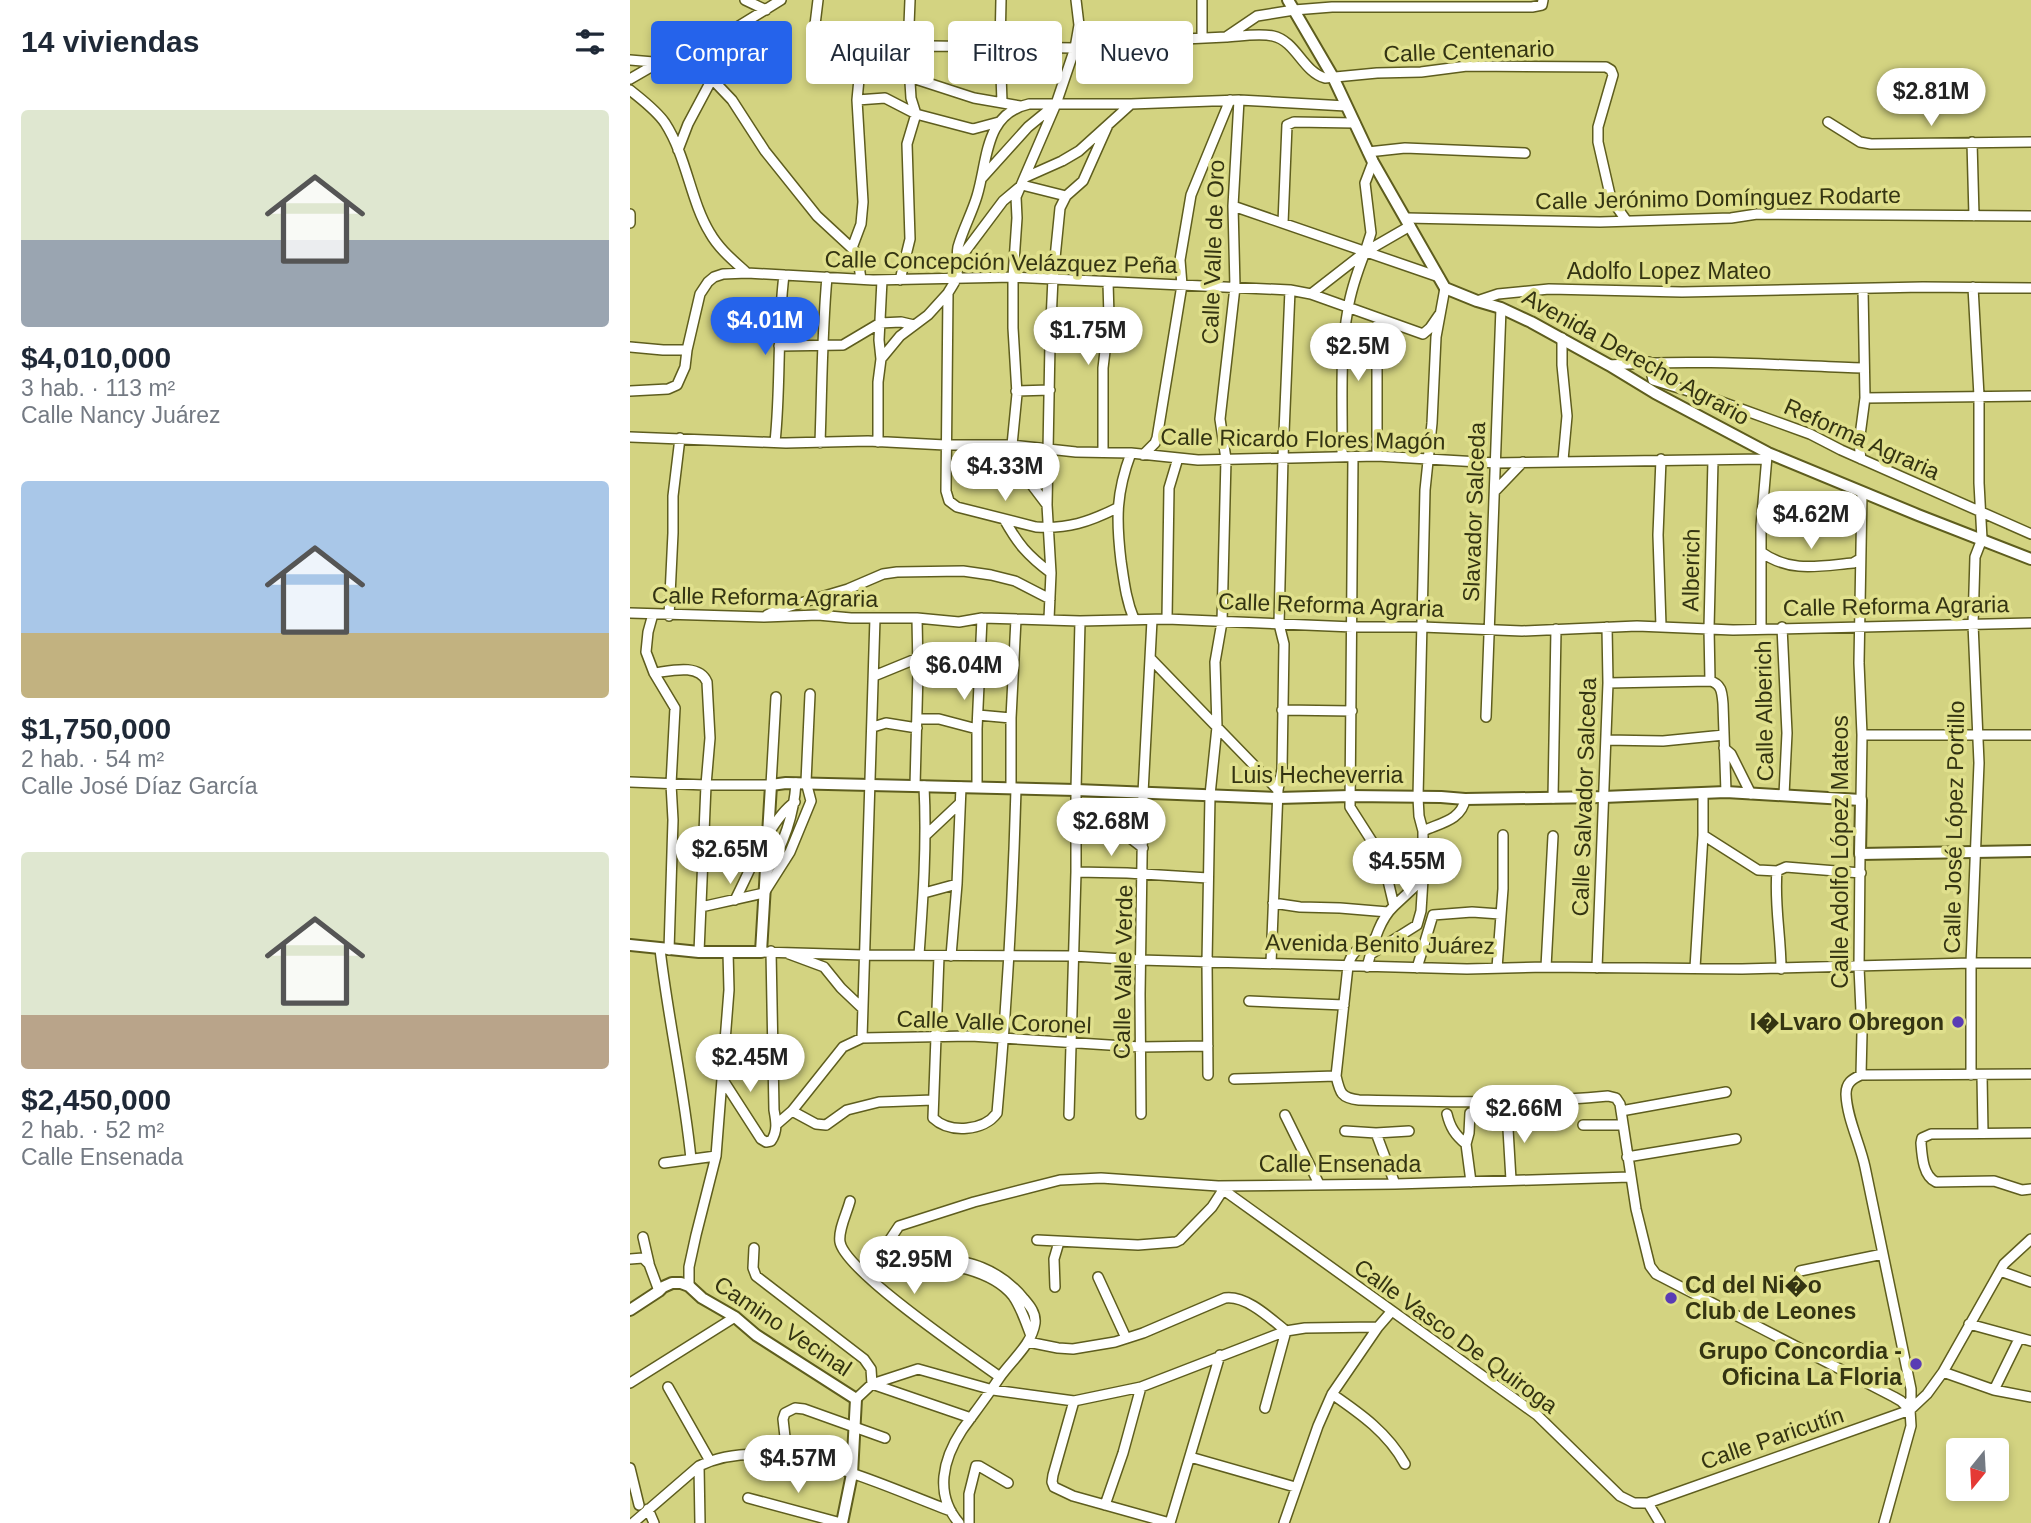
<!DOCTYPE html>
<html lang="es">
<head>
<meta charset="utf-8">
<style>
  :root { --surface:#fff; --page:#f6f6f7; --text:#1f2937; --muted:#747a83; --accent:#2563eb }
  body { margin:0; font-family:Arial,sans-serif; background:var(--page); color:var(--text); height:100vh; display:flex; flex-direction:column; font-size:26px; white-space:nowrap }
  * { box-sizing:border-box; margin:0 }
  p { font-size:23px; color:var(--muted) }
  .icon { flex:none; width:38px; height:38px; fill:none; stroke:currentColor; stroke-width:2; stroke-linecap:round; stroke-linejoin:round }
  .map { position:relative; flex:1; overflow:hidden }
  .drawer { display:flex; flex-direction:column; background:var(--surface); width:630px }
  .drawer>* { flex:none }
  .hud { position:absolute; left:21px; top:21px; width:665px; height:63px; display:flex; gap:14px }
  .needle { width:46px; rotate:198deg }
  .fabs { position:absolute; left:1316px; top:1438px; display:grid; gap:14px }
  .fabs a { display:grid; place-items:center; width:63px; height:63px; border-radius:7px; background:var(--surface); box-shadow:0 4px 10px #0003; font-size:35px }
  .price { position:absolute; translate:-50% -60px; padding:0 16px; border-radius:24px; background:#fff; color:#222; font-size:23px; line-height:46px; filter:drop-shadow(0 2px 4px #0008) }
  .price::after { content:''; position:absolute; left:50%; top:42px; width:21px; height:16px; margin-left:-10px; background:inherit; clip-path:polygon(0 0,100% 0,50% 100%) }
  .price.selected { background:var(--accent); color:#fff }
  ul { padding:0; list-style:none }
  li { display:grid; align-content:center; gap:14px; height:371px; padding:0 21px }
  li span { display:grid; place-items:center; height:217px; border-radius:7px; color:#555 }
  li>.icon { margin-inline-start:auto }
  span .icon { width:126px; height:126px; fill:#fffc; stroke-width:1 }
  li b { font-size:30px }
  h2 { display:flex; justify-content:space-between; align-items:center; height:84px; padding:0 21px; font-size:30px }
  .tag { padding:0 24px; border-radius:7px; background:var(--surface); box-shadow:0 4px 10px #0003; font-size:24px; line-height:63px }
  .tag.selected { background:var(--accent); color:#fff }
  main { display:flex; flex:1; min-height:0 }
  .map>svg:first-child { display:block }
  .lines { fill:none; stroke-linecap:round; stroke-linejoin:round }
  .minor-casing { stroke:#5e5d1e; stroke-width:12 }
  .tertiary-casing { stroke:#5e5d1e; stroke-width:14 }
  .minor { stroke:#fff; stroke-width:9 }
  .tertiary { stroke:#fff; stroke-width:10 }
  .poi-dot { fill:#5a3cb4; stroke:#e0e08d; stroke-width:2.5 }
  .labels { text-anchor:middle; stroke-width:7; stroke-linejoin:round; paint-order:stroke }
  .street-label { font-size:23px; fill:#343412; stroke:#e0e08d }
  .poi-label { font-size:23px; font-weight:bold; fill:#343412; stroke:#e0e08d; text-anchor:end }
</style>
</head>
<body>
<main>
<section class="drawer">
<h2>14 viviendas<svg class="icon" aria-label="filters" viewBox="0 0 24 24"><path d="M4 7h16M4 17h16"/><circle cx="9" cy="7" r="2"/><circle cx="15" cy="17" r="2"/></svg></h2>
<ul>
<li><span style="background:linear-gradient(#dfe7d0 60%,#9aa5b1 0)"><svg class="icon" aria-label="home" viewBox="0 0 24 24"><path d="M3 11l9-7 9 7M6 9v11h12V9"/></svg></span><div><b>$4,010,000</b><p>3 hab. · 113 m²</p><p>Calle Nancy Juárez</p></div></li>
<li><span style="background:linear-gradient(#a9c7e8 70%,#c2b280 0)"><svg class="icon" aria-label="home" viewBox="0 0 24 24"><path d="M3 11l9-7 9 7M6 9v11h12V9"/></svg></span><div><b>$1,750,000</b><p>2 hab. · 54 m²</p><p>Calle José Díaz García</p></div></li>
<li><span style="background:linear-gradient(#dfe7d0 75%,#b9a48a 0)"><svg class="icon" aria-label="home" viewBox="0 0 24 24"><path d="M3 11l9-7 9 7M6 9v11h12V9"/></svg></span><div><b>$2,450,000</b><p>2 hab. · 52 m²</p><p>Calle Ensenada</p></div></li>
</ul>
</section>
<div class="map">
<svg width="1401" height="1523" viewBox="0 0 1401 1523">
  <rect width="100%" height="100%" fill="#d3d381"/>
  <g class="lines">
    <g class="minor-casing">
      <path id="minor" d="M115,0L136,10
        M188,0L183,41L193,49L344,98L390,106
        M371,0L370,47L372,102
        M572,37V0
        M597,37C612,36 629,33 643,36C666,41 673,72 695,78L747,73L791,72L837,66L976,67L981,70L983,75L968,127V142L981,199L996,220
        M0,60L47,64L151,0
        M0,79L26,64
        M0,90C12,100 26,110 35,123C57,157 60,200 80,233C89,249 104,261 117,273
        M227,100L255,98L286,114L343,129L369,122
        M1198,122L1230,142L1241,144L1401,142
        M1342,142L1344,216
        M48,150L58,124L82,79L102,100L135,151L187,216L227,253L231,279
        M738,152L775,148L895,153
        M396,177L432,161L449,151L501,104
        M352,178L398,127L426,104L445,48L449,25L446,0
        M603,206L809,277
        M0,214V223
        M776,218L970,222L1101,218L1127,214L1401,216
        M653,223L657,125L664,122L725,123
        M222,248L231,224L233,202L227,100L229,79L237,62L278,50L301,46L445,48L492,42L596,37L627,16L664,10L702,7H902L912,5L913,0
        M735,252L741,233L735,183L743,162
        M735,252L780,226
        M328,261L373,201L392,185L436,196
        M270,280L280,239L277,144L286,114L281,98L278,50L280,0
        M681,294L735,252C728,270 721,289 718,309C709,357 713,408 712,457
        M847,301L868,294L919,289L1052,292L1293,287L1401,288
        M932,338V365L937,416L933,460
        M149,346L213,345L250,323L271,322L284,325
        M0,347L33,350H57L70,294L78,282L84,277L93,274L117,273L243,280L383,277L660,290L681,294L793,334L800,328L809,315
        M251,359L270,336L298,315L318,293
        M1019,362L1023,380L1078,397L1180,434L1211,450L1401,534
        M979,365C1063,359 1149,365 1233,368
        M0,391L38,389L47,385L55,367L57,350
        M386,391L420,390
        M1235,398L1401,396
        M0,437L156,443L238,441L315,445H382L446,452L501,453L568,460L747,456L866,463L1135,459
        M145,442C151,386 147,331 154,275
        M248,442V382L251,359L249,340L252,280
        M190,443C192,387 192,332 197,277
        M473,452V368L479,317L478,282
        M501,453C486,493 486,519 491,561C494,581 496,600 504,619
        M513,455L525,443L527,438L552,285L550,260L561,195L600,100
        M747,456V357L748,319
        M723,457L720,807L750,854L755,868L764,906C748,921 743,946 737,967
        M1031,459L1028,535L1031,626
        M1231,459L1229,443L1235,398L1233,289
        M865,491L893,462
        M417,505L386,464L382,445L387,394L383,328V277L387,218L386,197L426,104
        M487,508C459,522 438,529 406,527L327,507L319,501L316,491L318,293C320,289 324,284 326,279C329,269 326,257 328,247C333,229 342,213 347,196C358,160 354,114 399,104H501L609,100L716,106
        M374,519C388,544 397,555 421,573
        M1131,552C1160,573 1189,566 1223,563L1230,559
        M0,613L134,617L188,615L221,618H287L329,622L352,618L450,621L537,619L723,627H792L892,631L1007,626L1103,630L1401,623
        M23,614L18,632L16,652L24,673L45,708L41,784L43,820L39,950
        M137,615L147,610L218,589L253,574L267,572L333,571L361,575L385,581L420,599
        M39,616L43,533V496L50,438
        M419,619L421,573L417,505L420,343L423,278L430,208L436,196L453,181L478,125
        M537,619L539,488L548,458
        M1152,627L1157,733L1154,795
        M1131,629V526L1137,456
        M520,658L648,790
        M24,673C40,671 69,663 77,682L80,738L76,785L69,952
        M244,676L288,658
        M1080,681L1079,628L1083,460
        M978,683L1080,681C1092,684 1092,693 1093,704L1096,792
        M652,710L722,711
        M348,715L381,718
        M856,717L871,308
        M287,719H309L347,729
        M243,727L256,723L287,728
        M1232,735H1401
        M976,740L1033,741L1094,735
        M1094,748L1101,754L1121,794
        M0,782L76,785H141L146,697
        M285,786L288,671L287,618
        M347,787V729L352,618
        M381,788V718L386,619
        M923,798L926,629
        M1231,800L1232,735L1229,663L1232,492
        M446,804L460,806L474,812L482,824L513,848
        M793,831C810,823 832,820 835,799
        M296,835L330,803
        M1073,835L1128,870L1147,871L1156,867L1231,873
        M1230,854L1229,967L1232,1033L1231,1075
        M1147,871C1144,903 1151,936 1151,969
        M446,872L497,873L578,878
        M136,873C153,846 164,814 166,783
        M294,893L327,884
        M105,900C119,873 140,819 165,802
        M643,903L670,907L710,908L758,912
        M764,906L793,879
        M71,907L134,893L160,852L181,801L176,782L180,694
        M746,938C732,946 721,951 718,966L706,1076C710,1093 711,1098 729,1100C812,1102 895,1104 978,1096L986,1098L990,1104L1006,1209L1020,1266L1026,1274L1264,1397L1271,1401L1280,1410
        M30,949C38,1019 54,1088 61,1159
        M131,952L234,955L443,956L510,960L837,969L916,967L1112,969L1341,963H1401
        M159,954L194,967L211,988L232,1008
        M741,954L787,925L791,911L793,879V831L789,816L788,797L795,490L802,423L806,337L815,288
        M289,955C293,899 297,843 294,786
        M309,956L303,1118C320,1134 354,1131 367,1113C377,1005 383,897 386,789
        M321,956L327,884L331,787
        M641,963L648,790L652,769L654,644L649,624L653,457L660,290
        M916,967L923,836
        M787,968L803,915L842,912L870,914
        M867,968L873,889V835
        M967,968L978,683L977,627
        M1065,968L1073,835V794
        M619,1001L714,1005
        M232,1038L245,618
        M578,1075L577,962L580,795L587,727L585,662L592,622L596,459L590,419L605,287L603,206L609,100
        M1341,1075V963L1349,763L1343,624L1345,557L1352,539L1349,483V396L1343,287
        M1352,1075L1353,1133
        M604,1079L706,1076
        M93,1080L131,1139L136,1142L141,1141C148,1131 146,1121 144,1110L141,951
        M162,1111L186,1124L196,1125L217,1110L249,1102L303,1100
        M991,1111L1096,1092
        M877,1112L881,1180
        M840,1113L839,1133L836,1144L841,1182
        M511,1114L510,994L513,793L522,620
        M817,1114C820,1127 825,1135 836,1144
        M439,1115L446,872V790L450,621
        M655,1115L689,1184
        M147,1124L162,1111L213,1047L232,1038L341,1036L510,1047L578,1046
        M953,1125H993
        M715,1131L746,1133L779,1131
        M746,1133L765,1184
        M1401,1133L1301,1134L1292,1138L1291,1143C1292,1156 1293,1176 1306,1182L1364,1181L1392,1190L1401,1189
        M997,1157L1106,1139
        M34,1163L86,1156
        M588,1186L907,1415L990,1496L1004,1503H1018L1280,1410L1297,1394L1313,1372L1374,1264L1401,1239
        M220,1201C217,1213 208,1230 210,1242C215,1271 342,1357 370,1377
        M13,1237L19,1263
        M407,1240L508,1245L546,1242L550,1240L582,1207L593,1190
        M124,1248L123,1268L126,1276L234,1359L241,1369L242,1384L341,1418
        M288,1253C331,1261 365,1263 394,1299C400,1306 406,1313 405,1323C402,1344 382,1360 370,1377C358,1395 345,1412 332,1430C313,1459 304,1494 329,1523
        M0,1259L13,1258L19,1264L29,1291
        M1170,1271L1253,1254
        M1370,1271L1401,1282
        M468,1277L496,1338
        M59,1286V1267L66,1235L86,1156L99,990L98,952
        M425,1287L424,1259L429,1242
        M1339,1324L1401,1341
        M401,1336C396,1323 391,1307 383,1296C358,1265 303,1263 267,1258L259,1254L256,1249L257,1244L269,1226L344,1202L430,1180L471,1178L588,1186L765,1184L1000,1177
        M398,1342L428,1348L443,1349L485,1342L513,1333L595,1298C616,1295 640,1318 656,1331L635,1408
        M1313,1372L1364,1390L1389,1339
        M0,1383L105,1317
        M38,1387L80,1461
        M1364,1390L1401,1397
        M702,1394C731,1414 758,1433 775,1464
        M226,1399L242,1384L288,1369L363,1390L444,1401L511,1387L656,1331L675,1328L748,1327L761,1312
        M444,1401L423,1475L422,1482L424,1487L443,1496L540,1523
        M1277,1406L1281,1399V1389C1266,1315 1251,1241 1235,1167C1230,1143 1217,1119 1216,1094C1216,1083 1222,1079 1231,1075L1401,1074
        M157,1455L153,1419L155,1413L165,1408L174,1409L255,1438
        M560,1457L665,1487
        M69,1466L70,1523
        M0,1468L9,1505
        M118,1498L211,1523
        M1018,1503L1030,1523
        M475,1505L493,1453L511,1387
        M18,1509L24,1523
        M3,1523L69,1466C143,1430 250,1485 321,1511
        M339,1523V1494L346,1466H349L378,1483
        M540,1523L590,1355
        M654,1523L688,1426L702,1394L748,1327
        M1254,1523L1281,1426L1280,1410"/>
    </g>
    <g class="tertiary-casing">
      <path id="tertiary" d="M658,0L703,77L743,162L815,288L847,301L871,308L901,322L979,365L1025,393L1138,453L1288,515L1401,559
        M0,945L69,952H131L141,785L156,783L446,790L648,798L720,796L811,797L835,799L973,797L1096,792L1231,800L1230,854L1401,851
        M0,1310L29,1291L33,1287L42,1283H51L59,1286L72,1298L105,1317L126,1335L226,1399L222,1474L212,1523"/>
    </g>
    <use href="#minor" class="minor"/>
    <use href="#tertiary" class="tertiary"/>
  </g>
  <g class="poi-dot">
    <circle cx="1328" cy="1022" r="7"/>
    <circle cx="1041" cy="1298" r="7"/>
    <circle cx="1286" cy="1364" r="7"/>
  </g>
  <g class="labels">
    <g class="street-label">
      <text transform="translate(839 51) rotate(-2)" y="8">Calle Centenario</text>
      <text transform="translate(1088 198) rotate(-1)" y="8">Calle Jerónimo Domínguez Rodarte</text>
      <text transform="translate(583 252) rotate(-88)" y="8">Calle Valle de Oro</text>
      <text transform="translate(371 262) rotate(1)" y="8">Calle Concepción Velázquez Peña</text>
      <text x="1039" y="279">Adolfo Lopez Mateo</text>
      <text transform="translate(1006 357) rotate(29)" y="8">Avenida Derecho Agrario</text>
      <text transform="translate(673 439) rotate(1)" y="8">Calle Ricardo Flores Magón</text>
      <text transform="translate(1232 439) rotate(24)" y="8">Reforma Agraria</text>
      <text transform="translate(844 512) rotate(-88)" y="8">Slavador Salceda</text>
      <text transform="translate(1061 570) rotate(-89)" y="8">Alberich</text>
      <text transform="translate(135 597) rotate(1)" y="8">Calle Reforma Agraria</text>
      <text transform="translate(701 605) rotate(2)" y="8">Calle Reforma Agraria</text>
      <text transform="translate(1266 606) rotate(-1)" y="8">Calle Reforma Agraria</text>
      <text transform="translate(1134 711) rotate(-91)" y="8">Calle Alberich</text>
      <text x="687" y="783">Luis Hecheverria</text>
      <text transform="translate(954 797) rotate(-88)" y="8">Calle Salvador Salceda</text>
      <text transform="translate(1324 827) rotate(-89)" y="8">Calle José López Portillo</text>
      <text transform="translate(1210 852) rotate(-90)" y="8">Calle Adolfo López Mateos</text>
      <text transform="translate(750 944) rotate(1)" y="8">Avenida Benito Juárez</text>
      <text transform="translate(493 972) rotate(-89)" y="8">Calle Valle Verde</text>
      <text transform="translate(364 1022) rotate(2)" y="8">Calle Valle Coronel</text>
      <text x="710" y="1172">Calle Ensenada</text>
      <text transform="translate(153 1326) rotate(34)" y="8">Camino Vecinal</text>
      <text transform="translate(826 1336) rotate(36)" y="8">Calle Vasco De Quiroga</text>
      <text transform="translate(1142 1438) rotate(-19)" y="8">Calle Paricutín</text>
    </g>
    <g class="poi-label">
      <text x="1314" y="1030">I�Lvaro Obregon</text>
      <text x="1055" y="1293" text-anchor="start">Cd del Ni�o<tspan x="1055" dy="26">Club de Leones</tspan></text>
      <text x="1272" y="1359">Grupo Concordia -<tspan x="1272" dy="26">Oficina La Floria</tspan></text>
    </g>
  </g>
</svg>
<div class="fabs">
<a><svg class="needle" viewBox="-14 -14 28 28"><path d="M0-13l5 13h-10z" fill="#e53935"/><path d="M0 13l5-13h-10z" fill="#747a83"/></svg></a>
</div>
<b class="price" style="left:1301px;top:128px">$2.81M</b>
<b class="price selected" style="left:135px;top:357px">$4.01M</b>
<b class="price" style="left:458px;top:367px">$1.75M</b>
<b class="price" style="left:728px;top:383px">$2.5M</b>
<b class="price" style="left:375px;top:503px">$4.33M</b>
<b class="price" style="left:1181px;top:551px">$4.62M</b>
<b class="price" style="left:334px;top:702px">$6.04M</b>
<b class="price" style="left:481px;top:858px">$2.68M</b>
<b class="price" style="left:100px;top:886px">$2.65M</b>
<b class="price" style="left:777px;top:898px">$4.55M</b>
<b class="price" style="left:120px;top:1094px">$2.45M</b>
<b class="price" style="left:894px;top:1145px">$2.66M</b>
<b class="price" style="left:284px;top:1296px">$2.95M</b>
<b class="price" style="left:168px;top:1495px">$4.57M</b>
<div class="hud">
<a class="tag selected">Comprar</a>
<a class="tag">Alquilar</a>
<a class="tag">Filtros</a>
<a class="tag">Nuevo</a>
</div>
</div>
</main>
</body>
</html>
